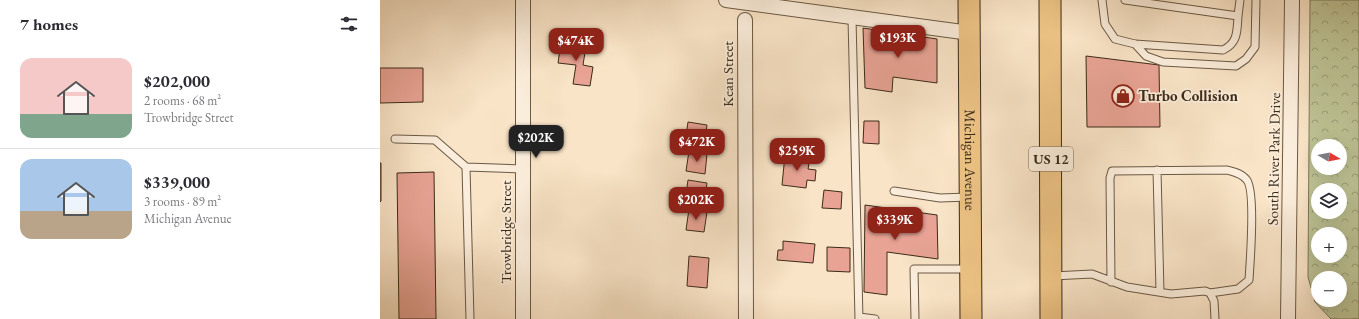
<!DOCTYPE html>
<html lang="en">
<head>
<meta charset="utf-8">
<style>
  :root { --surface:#fff; --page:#f2f2f3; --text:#2b2b33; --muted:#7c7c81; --line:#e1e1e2; --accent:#8f2418 }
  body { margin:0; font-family:"EB Garamond",serif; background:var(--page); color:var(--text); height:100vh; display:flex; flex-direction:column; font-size:15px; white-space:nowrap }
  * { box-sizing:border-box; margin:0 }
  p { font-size:13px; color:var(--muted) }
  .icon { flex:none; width:22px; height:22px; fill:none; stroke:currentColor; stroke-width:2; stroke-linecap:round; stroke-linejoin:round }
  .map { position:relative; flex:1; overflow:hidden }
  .details { display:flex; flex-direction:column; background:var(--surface); width:380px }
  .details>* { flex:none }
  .needle { width:26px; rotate:100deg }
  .buttons { position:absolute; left:931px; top:139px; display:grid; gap:8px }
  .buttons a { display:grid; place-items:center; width:36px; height:36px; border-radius:50%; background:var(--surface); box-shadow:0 4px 16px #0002; font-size:20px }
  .price { position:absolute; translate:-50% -34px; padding:0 9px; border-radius:8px; background:var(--accent); color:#fff; font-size:13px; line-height:26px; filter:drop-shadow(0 1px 2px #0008) }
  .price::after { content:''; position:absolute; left:50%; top:24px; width:12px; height:9px; margin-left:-6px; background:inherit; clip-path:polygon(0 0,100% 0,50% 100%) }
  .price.selected { background:#222; color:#fff }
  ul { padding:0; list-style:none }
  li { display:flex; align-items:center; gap:12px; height:100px; padding:0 20px }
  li+li { border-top:1px solid var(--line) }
  li span { display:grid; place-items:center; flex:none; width:112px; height:80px; border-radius:12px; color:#555 }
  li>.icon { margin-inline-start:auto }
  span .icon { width:48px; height:48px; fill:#fffc; stroke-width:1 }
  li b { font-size:17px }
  h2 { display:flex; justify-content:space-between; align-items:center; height:48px; padding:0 20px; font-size:17px }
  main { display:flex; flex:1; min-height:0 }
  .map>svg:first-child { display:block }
  .forest { fill:url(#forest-crowns); stroke:#7c7858; fill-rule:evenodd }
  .building { fill:#e8a394; stroke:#3b2b19 }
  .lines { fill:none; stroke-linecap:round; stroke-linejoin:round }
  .lane-casing { stroke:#6a5944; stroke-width:9 }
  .street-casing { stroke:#6a5944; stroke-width:16 }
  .primary-casing { stroke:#3b2b19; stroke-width:23 }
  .lane { stroke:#fbeddb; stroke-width:7 }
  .street { stroke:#fbeddb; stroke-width:14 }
  .primary { stroke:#ecc284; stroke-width:21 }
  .labels { text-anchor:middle; stroke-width:3.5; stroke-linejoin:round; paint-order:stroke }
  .shield { fill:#fbeddb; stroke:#756553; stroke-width:1 }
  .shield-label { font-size:14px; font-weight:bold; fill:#3b2b19 }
  .street-label { font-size:15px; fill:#3b2b19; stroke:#fbeddb }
  .poi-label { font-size:15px; font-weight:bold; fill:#3b2b19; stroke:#fbeddb; text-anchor:start }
</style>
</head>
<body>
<main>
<section class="details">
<h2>7 homes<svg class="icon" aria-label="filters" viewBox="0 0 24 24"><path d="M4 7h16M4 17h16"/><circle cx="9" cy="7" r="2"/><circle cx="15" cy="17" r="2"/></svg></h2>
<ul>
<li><span style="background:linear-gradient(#f6c9c9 70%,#7fa58c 0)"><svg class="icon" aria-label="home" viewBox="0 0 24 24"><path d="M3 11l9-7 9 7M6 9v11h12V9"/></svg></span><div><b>$202,000</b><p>2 rooms · 68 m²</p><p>Trowbridge Street</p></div></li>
<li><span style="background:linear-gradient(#a9c7e8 65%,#b9a48a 0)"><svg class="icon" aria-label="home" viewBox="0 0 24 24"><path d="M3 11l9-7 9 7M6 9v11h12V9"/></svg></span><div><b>$339,000</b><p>3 rooms · 89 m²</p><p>Michigan Avenue</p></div></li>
</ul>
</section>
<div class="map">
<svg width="979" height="319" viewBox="0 0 979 319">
  <defs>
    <pattern id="forest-crowns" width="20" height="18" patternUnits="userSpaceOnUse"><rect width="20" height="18" fill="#bec496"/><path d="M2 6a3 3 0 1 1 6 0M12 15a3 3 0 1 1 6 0" fill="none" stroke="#9c9f7a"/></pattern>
  </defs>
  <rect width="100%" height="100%" fill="#f9e4c7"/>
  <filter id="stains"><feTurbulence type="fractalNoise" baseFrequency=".005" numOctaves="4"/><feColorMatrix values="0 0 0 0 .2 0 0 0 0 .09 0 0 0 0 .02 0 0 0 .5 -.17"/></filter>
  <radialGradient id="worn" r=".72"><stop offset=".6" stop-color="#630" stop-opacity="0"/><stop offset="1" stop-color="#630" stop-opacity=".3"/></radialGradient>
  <path class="forest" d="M930,0H979V319H951L935,302L928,277ZM938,146H960V168H938ZM938,190H960V212H938ZM938,234H960V256H938ZM938,278H960V300H938Z"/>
  <path class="building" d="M483,28L557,39V83L513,77L512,92L485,88Z
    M181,42L206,46L203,65L213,67L210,86L193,84L196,65L178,63Z
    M706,56L779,65L780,127H707Z
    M0,68H43V102L0,103Z
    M484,121H499V144L483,143Z
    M308,122L327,125L324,145L305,143Z
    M309,151L327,154L325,174L306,171Z
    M405,155L430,158L428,169L436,170L435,181L427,180L426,188L402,185Z
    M0,163H1V201L0,202Z
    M54,172L56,319H19L17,173Z
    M308,180L327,183L324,203L305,201Z
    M444,190L462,192L461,209L442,208Z
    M485,205L557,215L558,259L507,252V295L484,292Z
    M309,209L327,212L324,232L306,230Z
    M403,241L435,244L433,263L397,260L398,250H403Z
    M447,247L470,248V272L447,271Z
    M309,256L329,258L327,288L307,286Z"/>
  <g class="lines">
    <g class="lane-casing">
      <path id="lane" d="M722,0L725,24L735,39L755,44L843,50C858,43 857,31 858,16
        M745,0L858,16L860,0
        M472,18L479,319
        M755,44L766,56L783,62L856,66L866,59L875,47L876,0
        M15,139L55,140L86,167
        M777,170L780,292
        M514,191L560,198L589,197
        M673,276L712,274L747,287L791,294L825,291L830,293L834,301L835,319
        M731,282L730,178L732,171L847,170C854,172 861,173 866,179C876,188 870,264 869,280L858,289L830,293
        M479,317L495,319
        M90,319L86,167L143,169
        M535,319L534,269H589"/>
    </g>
    <g class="street-casing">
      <path id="street" d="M143,0V319
        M346,0L590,33
        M365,20L366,319
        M908,319L912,0"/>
    </g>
    <g class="primary-casing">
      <g id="primary">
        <path id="s1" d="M589,0L591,319"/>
        <path d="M670,0L671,319"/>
      </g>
    </g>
    <use href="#lane" class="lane"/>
    <use href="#street" class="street"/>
    <use href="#primary" class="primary"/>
  </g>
  <defs>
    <g id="shop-ring" transform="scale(1.15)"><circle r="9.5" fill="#fbeddb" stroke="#8f2418" stroke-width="1.5"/><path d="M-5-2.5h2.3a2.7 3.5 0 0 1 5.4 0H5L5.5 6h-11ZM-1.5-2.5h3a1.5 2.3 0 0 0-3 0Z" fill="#8f2418"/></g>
  </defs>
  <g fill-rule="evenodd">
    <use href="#shop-ring" x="743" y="96"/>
  </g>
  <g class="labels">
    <rect class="shield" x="649" y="147" width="44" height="24" rx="3"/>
    <g class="shield-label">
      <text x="671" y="164">US 12</text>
    </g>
    <g class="street-label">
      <text transform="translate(348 74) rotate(-90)" y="5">Kean Street</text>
      <text dy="5" stroke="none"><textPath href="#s1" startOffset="160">Michigan Avenue</textPath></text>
      <text transform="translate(894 159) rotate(-89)" y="5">South River Park Drive</text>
      <text transform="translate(126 232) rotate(-90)" y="5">Trowbridge Street</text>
    </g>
    <g class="poi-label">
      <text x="758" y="101">Turbo Collision</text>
    </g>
  </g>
  <rect width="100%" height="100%" filter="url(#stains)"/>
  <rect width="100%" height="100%" fill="url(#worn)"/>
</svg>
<div class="buttons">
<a><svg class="needle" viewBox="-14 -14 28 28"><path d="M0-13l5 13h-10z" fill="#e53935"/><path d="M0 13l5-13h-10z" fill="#7c7c81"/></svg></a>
<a><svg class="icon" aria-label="layers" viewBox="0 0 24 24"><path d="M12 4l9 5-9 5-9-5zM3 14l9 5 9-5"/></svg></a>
<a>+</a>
<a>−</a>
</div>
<b class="price" style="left:518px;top:59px">$193K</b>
<b class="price" style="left:196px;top:62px">$474K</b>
<b class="price selected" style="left:156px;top:159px">$202K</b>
<b class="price" style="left:317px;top:163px">$472K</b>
<b class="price" style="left:417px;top:172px">$259K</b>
<b class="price" style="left:316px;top:221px">$202K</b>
<b class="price" style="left:515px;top:241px">$339K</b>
</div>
</main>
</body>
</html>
